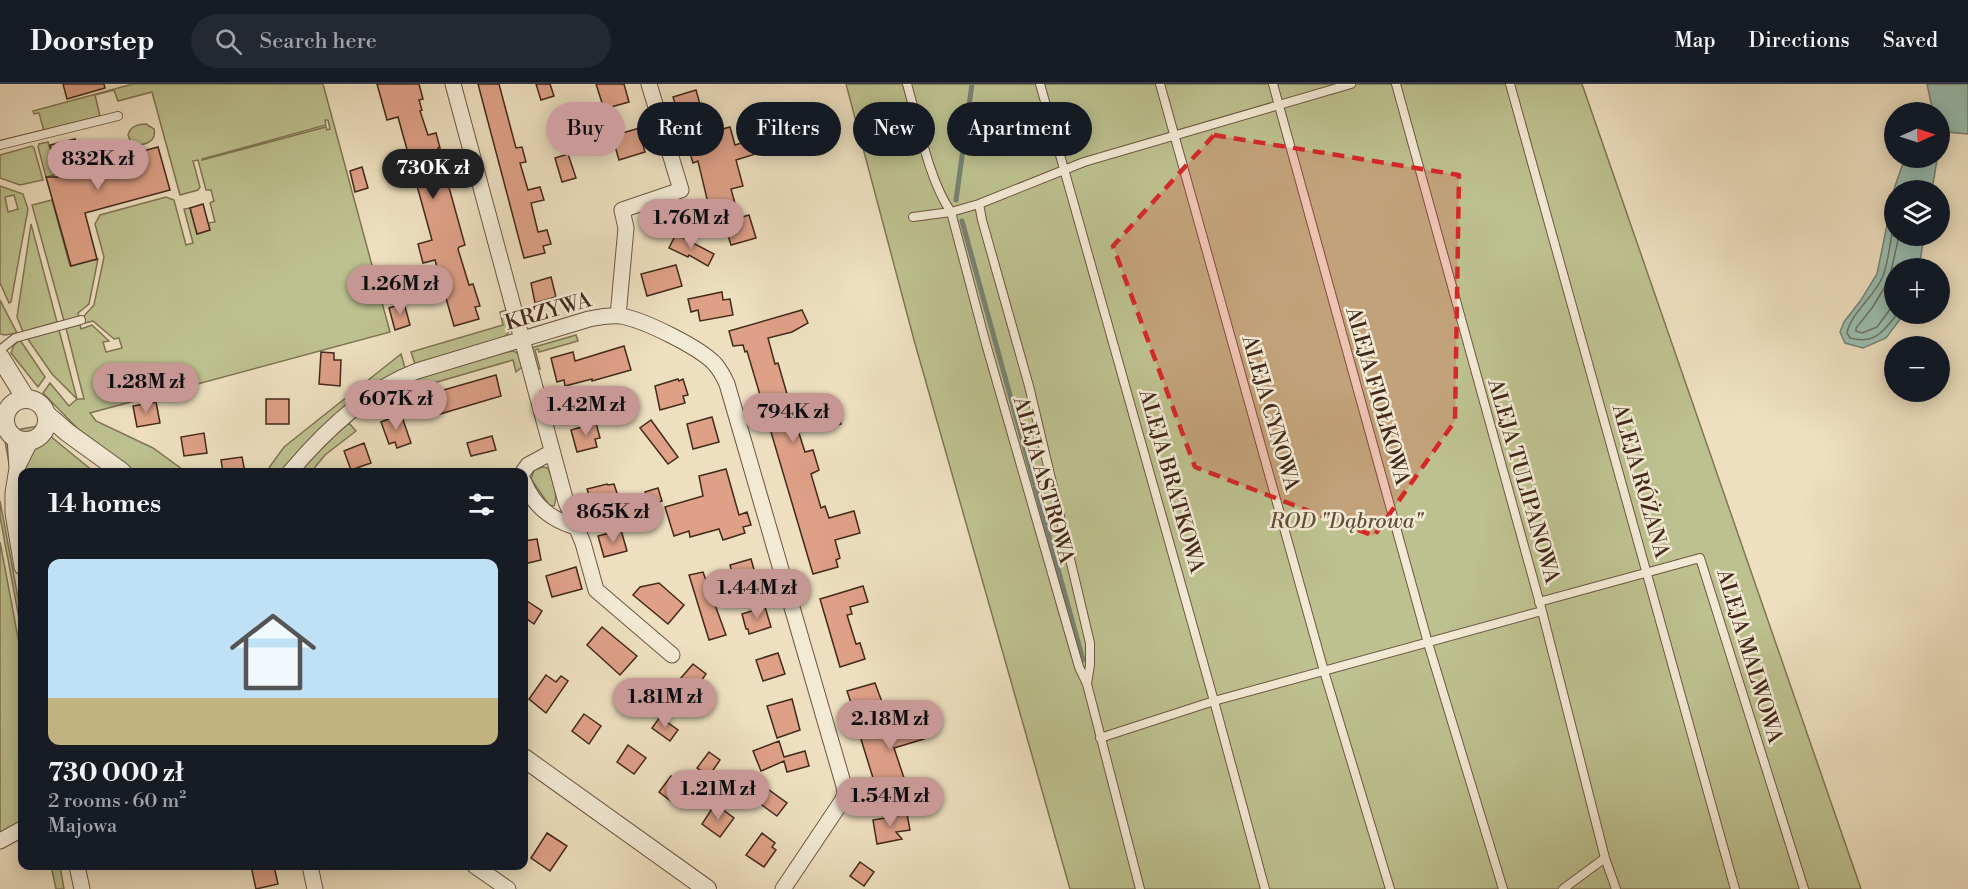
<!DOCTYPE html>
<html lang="en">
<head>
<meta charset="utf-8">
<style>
  :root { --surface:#171b24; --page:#242831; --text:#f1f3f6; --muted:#9ea1a6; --line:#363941; --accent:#c59692 }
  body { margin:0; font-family:"Libre Bodoni",serif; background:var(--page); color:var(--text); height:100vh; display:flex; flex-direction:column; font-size:22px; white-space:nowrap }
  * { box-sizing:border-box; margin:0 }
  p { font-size:20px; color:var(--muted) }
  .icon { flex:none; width:33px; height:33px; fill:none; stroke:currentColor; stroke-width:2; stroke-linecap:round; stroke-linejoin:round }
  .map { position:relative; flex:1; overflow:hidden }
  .sheet { position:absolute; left:18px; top:384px; width:510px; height:402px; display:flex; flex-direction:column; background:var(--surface); border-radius:12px; box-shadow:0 3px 15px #0003 }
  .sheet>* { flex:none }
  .guide { position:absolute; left:546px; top:18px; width:570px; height:54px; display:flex; gap:12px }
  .needle { width:39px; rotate:87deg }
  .fabs { position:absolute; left:1884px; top:18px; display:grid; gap:12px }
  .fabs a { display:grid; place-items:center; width:66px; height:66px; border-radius:50%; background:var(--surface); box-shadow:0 3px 15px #0003; font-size:30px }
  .price { position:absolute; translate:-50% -51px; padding:0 14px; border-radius:21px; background:var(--accent); color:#111; font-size:20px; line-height:39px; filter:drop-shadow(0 2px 3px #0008) }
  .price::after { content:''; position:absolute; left:50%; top:36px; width:18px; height:14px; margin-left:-9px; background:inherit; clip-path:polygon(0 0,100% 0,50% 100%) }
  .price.on { background:#222; color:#fff }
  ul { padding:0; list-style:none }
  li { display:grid; align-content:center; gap:12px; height:318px; padding:0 30px }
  li span { display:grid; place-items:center; height:186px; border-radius:12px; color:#555 }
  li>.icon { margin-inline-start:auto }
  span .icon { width:108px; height:108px; fill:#fffc; stroke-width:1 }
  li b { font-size:26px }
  h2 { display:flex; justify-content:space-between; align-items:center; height:72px; padding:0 30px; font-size:26px }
  .tag { padding:0 21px; border-radius:27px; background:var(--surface); box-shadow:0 3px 15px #0003; font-size:21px; line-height:54px }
  .tag.on { background:var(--accent); color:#111 }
  header { display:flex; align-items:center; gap:36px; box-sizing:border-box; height:84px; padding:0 30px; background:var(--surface); border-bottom:2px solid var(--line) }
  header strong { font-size:28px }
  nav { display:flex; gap:33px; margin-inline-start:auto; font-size:21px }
  .search { width:420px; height:54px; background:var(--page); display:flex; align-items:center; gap:15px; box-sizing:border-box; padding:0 21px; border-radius:33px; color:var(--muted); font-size:22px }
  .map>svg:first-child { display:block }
  .green { fill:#bdc18f; stroke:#807554; stroke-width:1.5; fill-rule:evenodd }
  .water { fill:#9abdae; stroke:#778273; stroke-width:1.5 }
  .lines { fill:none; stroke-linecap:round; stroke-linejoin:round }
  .shore { stroke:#6e7364; stroke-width:1.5 }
  .stream { stroke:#778273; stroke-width:5 }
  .building { fill:#dea087; stroke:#43291a; stroke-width:1.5 }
  .service-casing { stroke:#6e5643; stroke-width:10 }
  .minor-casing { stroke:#6e5643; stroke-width:17 }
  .tertiary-casing { stroke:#6e5643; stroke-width:20 }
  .service { stroke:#f3ead5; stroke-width:8 }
  .minor { stroke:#f3ead5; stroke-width:15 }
  .tertiary { stroke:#f3ead5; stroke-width:18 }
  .marked { fill:#d62828; fill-opacity:0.2; stroke:#d62828; stroke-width:4.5; stroke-dasharray:12 8; stroke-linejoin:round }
  .labels { text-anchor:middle; stroke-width:5; stroke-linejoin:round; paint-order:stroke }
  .street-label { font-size:21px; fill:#43291a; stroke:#f3ead5 }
  .park-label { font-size:21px; font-style:italic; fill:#624f37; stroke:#f3ead5 }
</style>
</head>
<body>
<header>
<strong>Doorstep</strong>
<div class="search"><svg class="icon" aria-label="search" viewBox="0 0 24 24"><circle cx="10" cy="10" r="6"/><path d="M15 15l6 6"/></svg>Search here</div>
<nav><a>Map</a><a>Directions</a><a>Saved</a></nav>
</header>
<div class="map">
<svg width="1968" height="805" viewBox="0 0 1968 805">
  <rect width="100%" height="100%" fill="#eddfbf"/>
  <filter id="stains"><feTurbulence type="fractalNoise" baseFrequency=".00333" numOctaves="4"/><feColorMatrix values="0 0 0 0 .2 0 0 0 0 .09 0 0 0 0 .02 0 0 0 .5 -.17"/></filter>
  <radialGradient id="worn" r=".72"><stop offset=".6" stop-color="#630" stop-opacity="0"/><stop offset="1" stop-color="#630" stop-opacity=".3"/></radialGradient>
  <path class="green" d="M133,0H323L390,248L90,329L96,337L153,364L186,388H135L77,344L43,309L50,299L69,322L77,315L52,290L27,254L59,246L77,315H84L66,244L80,240L81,245L92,241L109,257L103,258L106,268L122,264L119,254L114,255L93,237L85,239L84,232L94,221L104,173L95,140L100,131L166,113L174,116L186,161L193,159L184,125L190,124L197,150L210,146L208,139L215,138L210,119L214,117L211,106H206L198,76L193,77L200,103L198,106L180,111L152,8L118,17L114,6L95,11L100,32L44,47L39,29L34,30L33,27ZM325,36H328L330,45L327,46L326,43L202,76V75L326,41Z
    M846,0H1582L1861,805H1070L914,256Z
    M146,40L154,45C157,59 142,63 131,59L128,51C130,43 137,40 146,40Z
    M48,58L57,90L46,93L38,63L39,60Z
    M32,62L34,64L43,96L20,101L0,94V71Z
    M0,102L23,110L28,125L11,218L9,219L0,199ZM14,111L18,125L8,128L5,113Z
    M52,116L70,182L98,175L89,220L78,229L79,233L64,237L32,121Z
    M31,140L57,238L23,248L17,233Z
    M0,216L17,249L5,251L0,250Z
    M507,226L511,244L507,251L502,254L415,280L411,268L503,241L500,228Z
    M576,251L578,257L539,268L538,265L535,266L540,285L535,283L531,264Z
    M20,256L45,293L38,303L11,269L14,261Z
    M514,267L518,270L522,283L516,288L513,276L406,307L386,324L384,322L374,329L370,323L400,302L415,295L507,268Z
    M401,270L405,284L392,291L311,354L280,388H266L284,363Z
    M349,339L356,347L325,371L311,388H308L303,384L326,359Z
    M38,342L94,388H22V453L5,357L13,356L16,346Z
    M543,383L548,384C552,395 559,411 554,422L549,421L531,395L534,386Z
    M0,417L22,535V550L0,433Z
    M0,458L22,575V740L0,751Z
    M51,782H60L64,805H56Z"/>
  <path class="water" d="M1927,0H1968V50L1946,48L1940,42V28H1933Z
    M1905,74H1936L1937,76L1932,106H1894V152H1924L1919,184H1894V230H1904L1886,254L1863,264L1845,259L1840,248L1844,238L1861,216L1877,190L1895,102Z"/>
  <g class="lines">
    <path class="shore" d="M1894,136C1891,154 1889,175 1883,192C1875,212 1850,230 1847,249L1850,254C1874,261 1884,247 1897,230
      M1894,220L1877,243L1862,249L1856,247V244L1872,224L1889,196L1899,152"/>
    <path class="stream" d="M956,116L972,0
      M962,137L1083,576"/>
  </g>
  <path class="building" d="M63,0H104L105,4L67,15Z
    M377,0H419L423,15L419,16L422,26L420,27L428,51L436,49L440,64H438L465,161L459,163L458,165L469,201L473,200L480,222L475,223L479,235L454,242L435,176L423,179L418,160L432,156L398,33L387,36Z
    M478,0H499L516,64L522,63L526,78L520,79L528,106L540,103L544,116L531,119L538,148L547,146L551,160L543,162L545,169L524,174Z
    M536,0H550L554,12L541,16Z
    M596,0H624L629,18L604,25Z
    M696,6L708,49L730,43L735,61L761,53L765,67L736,76L743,102L731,105L739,134L749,131L756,154L731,161L727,148L729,147L720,116L708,119L698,77L693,79L673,13Z
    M643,43L648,59L643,61L645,68L619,76L612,52Z
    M75,55L83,83L158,63L170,106L85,129L97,175L71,182L46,93H58L50,61Z
    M568,70L576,94L562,98L555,74Z
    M362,83L368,104L355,108L350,87Z
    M203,120L210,146L197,150L190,124Z
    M676,150L714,170L708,182L689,171L688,173L669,164Z
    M676,181L682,202L647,212L641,190Z
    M551,193L556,213L535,219L531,199Z
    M722,208L723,216L730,215L733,231L700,237L698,226L691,228L688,215Z
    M404,219L410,241L395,246L389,224Z
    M802,226L808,239L792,248L768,254L775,280L778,279L792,327L795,326L801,342L797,343L805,368L813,366L819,386L811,390L821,424L825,422L829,434L854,427L860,449L835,456L840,474L836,476L838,483L813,490L747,267L745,268L743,261L733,262L729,247Z
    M624,262L631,286L592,297V295L565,302L564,296L557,298L551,274L573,268L575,277Z
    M321,268L334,269V276H341L340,302L319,300Z
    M496,291L501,312L440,330L433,309Z
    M678,295L679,297L683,295L688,311L683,312L685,319L660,326L655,302Z
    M266,315H289V340H266Z
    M156,318L160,339L137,343L133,322Z
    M836,320L841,340L827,344L822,324Z
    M401,330L411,359L397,364L395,358L389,360L381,338Z
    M712,333L719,358L693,365L687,340Z
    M651,336L678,373L668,380L640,344Z
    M596,339L600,354L595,355L597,363L577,368L571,346Z
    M204,349L207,369L184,372L181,353Z
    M492,352L496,366L471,372L467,359Z
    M364,359L371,379L351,386L344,367Z
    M242,373L245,388H223L221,376Z
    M726,385L739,431L747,428L751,441L743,443L745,449L723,456L719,445L690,453L689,447L674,452L665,423L703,412L699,392Z
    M607,400L608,401L614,400L618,412L612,414L613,421L591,427L588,414H590L587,405Z
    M658,404L662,417L650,421L645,408Z
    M621,446L627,467L604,473L598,452Z
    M537,455L541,476L524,480V457Z
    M751,475L757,496L735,501L730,481Z
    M576,483L582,505L552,513L546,492Z
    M703,488L726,551L709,556L689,491Z
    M659,499L684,521L668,540L633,511L640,503Z
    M863,502L868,518L850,523L852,530L847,531L856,560L860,559L865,575L840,583L820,515Z
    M524,515L542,527L534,540L524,533Z
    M765,523L771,543L749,550L748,545H746L742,530Z
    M602,543L637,572L620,591L587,561Z
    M778,569L785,590L763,597L756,576Z
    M693,580L706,590L684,621L668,609Z
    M546,591L556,598L561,592L568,597L546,629L529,615Z
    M875,599L882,618L854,628L847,607Z
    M792,615L800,646L777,654L767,622Z
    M915,626L924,655L894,664L905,697L897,699L899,704L878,710L860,652L899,642L896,632Z
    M584,630L601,642L589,660L572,647Z
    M660,633L678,646L670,657L652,644Z
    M779,657L784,673L805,667L809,682L787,688L784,677L761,687L753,667Z
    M628,661L646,674L634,690L617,678Z
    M709,668L720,676L709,692L697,684Z
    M679,691L691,700L676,721L659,708L671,692L676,695Z
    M758,698L787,719L777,732L748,711Z
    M715,720L734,734L720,753L702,740Z
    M907,730L910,746L896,748L902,755L877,760L873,736Z
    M547,749L567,762L550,787L531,774Z
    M762,749L775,759L772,763L776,766L764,783L746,771Z
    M860,778L874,788L864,802L850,792Z
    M251,782H274L278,800L256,805Z"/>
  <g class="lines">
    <g class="service-casing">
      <path id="service" d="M907,0C918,38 929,97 951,128L986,260L1079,583L1087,600L1140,805
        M1040,0L1214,617L1265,805
        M1160,0L1324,587L1390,805
        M1273,0L1428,559L1503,805
        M1396,0L1542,527L1605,774L1616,805
        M1510,0L1735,805
        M0,61L118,32
        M979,120L982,136L1029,302L1090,559V581L1087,600
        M913,133L951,128L979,120L1084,78L1351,0
        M0,266L15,254L81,236
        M1539,518L1700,474L1804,805
        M1100,654L1214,617L1542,527
        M1563,805L1605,774"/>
    </g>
    <g class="minor-casing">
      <path id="minor" d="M453,0L566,418L583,459L596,506L672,571
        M618,232L626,144L622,126L681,106L649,0
        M15,353L17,384L13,409V429L22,483
        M17,384L31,356
        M290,388C323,349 369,305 417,287L589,235C599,233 610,231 621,232C644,236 699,263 715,280C720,286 724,293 727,300L844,702L845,710L842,717L783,805
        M523,388L528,381L552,368
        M524,398C534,423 552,436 576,443
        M0,757L22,745
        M77,782L82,805
        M310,782L315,805
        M475,782L508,805"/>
    </g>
    <g class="tertiary-casing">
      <path id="tertiary" d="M0,273L26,315
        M5 336a21 21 0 1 1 42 0a21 21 0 1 1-42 0Z
        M46,330L68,349L122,388
        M524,674L707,805"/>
    </g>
    <use href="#service" class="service"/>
    <use href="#minor" class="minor"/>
    <use href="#tertiary" class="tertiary"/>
  </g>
  <path class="marked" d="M1214,51L1459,91L1455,337L1374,452L1195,383L1113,162Z"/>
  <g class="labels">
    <g class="street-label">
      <text transform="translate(548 227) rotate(-16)" y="7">KRZYWA</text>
      <text transform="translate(1378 312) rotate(74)" y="7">ALEJA FIOŁKOWA</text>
      <text transform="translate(1271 329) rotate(74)" y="7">ALEJA CYNOWA</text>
      <text transform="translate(1044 396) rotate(74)" y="7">ALEJA ASTROWA</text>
      <text transform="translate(1172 397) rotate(74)" y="7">ALEJA BRATKOWA</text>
      <text transform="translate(1524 397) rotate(74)" y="7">ALEJA TULIPANOWA</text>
      <text transform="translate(1641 397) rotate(74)" y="7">ALEJA RÓŻANA</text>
      <text transform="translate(1750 572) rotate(73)" y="7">ALEJA MALWOWA</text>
    </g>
    <g class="park-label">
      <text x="1346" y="444">ROD "Dąbrowa"</text>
    </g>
  </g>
  <rect width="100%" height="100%" filter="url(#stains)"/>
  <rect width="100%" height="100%" fill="url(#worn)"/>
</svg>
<div class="fabs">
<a><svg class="needle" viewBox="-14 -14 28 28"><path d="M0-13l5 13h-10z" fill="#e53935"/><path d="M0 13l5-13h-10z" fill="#9ea1a6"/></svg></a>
<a><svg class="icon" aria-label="layers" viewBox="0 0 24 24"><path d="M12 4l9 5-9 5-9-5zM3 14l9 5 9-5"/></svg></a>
<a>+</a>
<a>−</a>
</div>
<b class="price" style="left:98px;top:107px">832K zł</b>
<b class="price on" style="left:433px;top:116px">730K zł</b>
<b class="price" style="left:691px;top:166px">1.76M zł</b>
<b class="price" style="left:400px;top:232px">1.26M zł</b>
<b class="price" style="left:146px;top:330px">1.28M zł</b>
<b class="price" style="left:396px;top:347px">607K zł</b>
<b class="price" style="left:586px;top:353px">1.42M zł</b>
<b class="price" style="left:793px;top:360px">794K zł</b>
<b class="price" style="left:613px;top:460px">865K zł</b>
<b class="price" style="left:757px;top:536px">1.44M zł</b>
<b class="price" style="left:665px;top:645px">1.81M zł</b>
<b class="price" style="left:890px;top:667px">2.18M zł</b>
<b class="price" style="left:718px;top:737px">1.21M zł</b>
<b class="price" style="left:890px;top:744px">1.54M zł</b>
<div class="guide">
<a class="tag on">Buy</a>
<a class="tag">Rent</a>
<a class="tag">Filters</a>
<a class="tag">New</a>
<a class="tag">Apartment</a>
</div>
<section class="sheet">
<h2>14 homes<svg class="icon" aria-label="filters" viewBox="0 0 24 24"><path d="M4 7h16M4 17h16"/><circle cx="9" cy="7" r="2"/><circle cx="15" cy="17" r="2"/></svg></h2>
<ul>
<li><span style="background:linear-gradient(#bfe0f5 75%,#c2b280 0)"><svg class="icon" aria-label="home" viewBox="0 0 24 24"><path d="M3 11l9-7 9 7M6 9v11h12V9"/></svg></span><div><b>730 000 zł</b><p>2 rooms · 60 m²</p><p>Majowa</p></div></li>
</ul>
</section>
</div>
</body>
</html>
